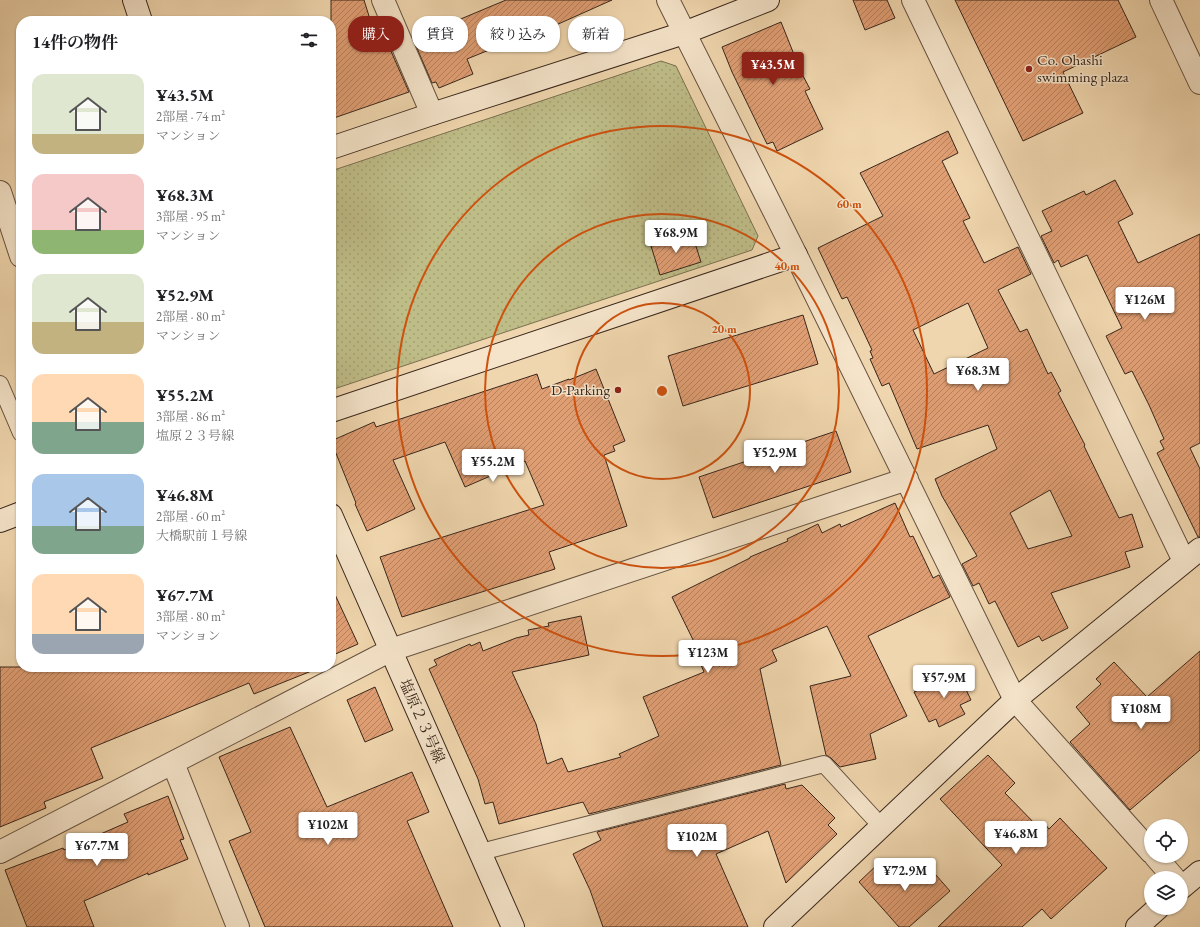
<!DOCTYPE html>
<html lang="ja">
<head>
<meta charset="utf-8">
<style>
  :root { --surface:#fff; --page:#f2f2f2; --text:#202124; --muted:#757577; --accent:#8f2418 }
  body { margin:0; font-family:"EB Garamond","Noto Serif JP",serif; background:var(--page); color:var(--text); height:100vh; display:flex; flex-direction:column; font-size:15px; white-space:nowrap }
  * { box-sizing:border-box; margin:0 }
  p { font-size:13px; color:var(--muted) }
  .icon { flex:none; width:22px; height:22px; fill:none; stroke:currentColor; stroke-width:2; stroke-linecap:round; stroke-linejoin:round }
  .map { position:relative; flex:1; overflow:hidden }
  .sheet { position:absolute; left:16px; top:16px; width:320px; height:656px; display:flex; flex-direction:column; background:var(--surface); border-radius:16px; box-shadow:0 1px 3px #0004 }
  .sheet>* { flex:none }
  .banner { position:absolute; left:348px; top:16px; width:380px; height:36px; display:flex; gap:8px }
  .tools { position:absolute; left:1144px; top:819px; display:grid; gap:8px }
  .tools a { display:grid; place-items:center; width:44px; height:44px; border-radius:50%; background:var(--surface); box-shadow:0 1px 3px #0004; font-size:20px }
  .price { position:absolute; translate:-50% -34px; padding:0 9px; border-radius:4px; background:#fff; color:#222; font-size:13px; line-height:26px; filter:drop-shadow(0 1px 2px #0008) }
  .price::after { content:''; position:absolute; left:50%; top:24px; width:12px; height:9px; margin-left:-6px; background:inherit; clip-path:polygon(0 0,100% 0,50% 100%) }
  .price.active { background:var(--accent); color:#fff }
  ul { padding:0; list-style:none }
  li { display:flex; align-items:center; gap:12px; height:100px; padding:0 16px }
  li span { display:grid; place-items:center; flex:none; width:112px; height:80px; border-radius:12px; color:#555 }
  li>.icon { margin-inline-start:auto }
  span .icon { width:48px; height:48px; fill:#fffc; stroke-width:1 }
  li b { font-size:17px }
  h2 { display:flex; justify-content:space-between; align-items:center; height:48px; padding:0 16px; font-size:17px }
  .pill { padding:0 14px; border-radius:16px; background:var(--surface); box-shadow:0 1px 3px #0004; font-size:14px; line-height:36px }
  .pill.active { background:var(--accent); color:#fff }
  .map>svg:first-child { display:block }
  .park { fill:url(#park-dots); stroke:#7b7151 }
  .building { fill:url(#building-hatch); stroke:#38261b; fill-rule:evenodd }
  .lines { fill:none; stroke-linecap:round; stroke-linejoin:round }
  .lane-casing { stroke:#665240; stroke-width:18 }
  .street-casing { stroke:#665240; stroke-width:24 }
  .secondary-casing { stroke:#38261b; stroke-width:24 }
  .lane { stroke:#f5e4ca; stroke-width:16 }
  .street { stroke:#f5e4ca; stroke-width:22 }
  .secondary { stroke:#f5e4ca; stroke-width:22 }
  .ring { fill:none; stroke:#ce510e; stroke-width:2 }
  .poi-dot { fill:#8f2418; stroke:#f5e4ca; stroke-width:1.5 }
  .labels { text-anchor:middle; stroke-width:3; stroke-linejoin:round; paint-order:stroke }
  .poi-label { font-size:15px; fill:#38261b; stroke:#f5e4ca; text-anchor:start }
  .street-label { font-size:15px; fill:#38261b; stroke:#f5e4ca }
  .centre { fill:#ce510e; stroke:#f5e4ca; stroke-width:2 }
  .ring-label { font-size:12px; text-anchor:middle; font-weight:bold; fill:#ce510e; stroke:#f5e4ca; stroke-width:3; stroke-linejoin:round; paint-order:stroke }
</style>
</head>
<body>
<div class="map">
<svg width="1200" height="927" viewBox="0 0 1200 927">
  <defs>
    <pattern id="park-dots" width="8" height="8" patternUnits="userSpaceOnUse"><rect width="8" height="8" fill="#bebc87"/><path d="M2 2h.1M6 6h.1" fill="none" stroke="#a4a174" stroke-width="1.8" stroke-linecap="round"/></pattern>
    <pattern id="building-hatch" width="6" height="6" patternUnits="userSpaceOnUse"><rect width="6" height="6" fill="#e09e73"/><path d="M-1 1l2-2M0 6l6-6M5 7l2-2" fill="none" stroke="#b7815e"/></pattern>
  </defs>
  <rect width="100%" height="100%" fill="#f0d6ae"/>
  <filter id="stains"><feTurbulence type="fractalNoise" baseFrequency=".005" numOctaves="4"/><feColorMatrix values="0 0 0 0 .2 0 0 0 0 .09 0 0 0 0 .02 0 0 0 .5 -.17"/></filter>
  <radialGradient id="worn" r=".72"><stop offset=".6" stop-color="#630" stop-opacity="0"/><stop offset="1" stop-color="#630" stop-opacity=".3"/></radialGradient>
  <path class="park" d="M661,61L676,66L758,236L752,250L331,390V171Z"/>
  <path class="building" d="M331,0H364L378,45L382,44L384,51L390,49L409,92L331,119Z
    M506,0H612L527,38L526,35L467,59L473,74L439,88L436,82L432,83L413,39Z
    M853,0H887L895,18L865,30Z
    M955,0H1118L1136,37L1063,72L1083,113L1023,141Z
    M781,22L801,72L810,89L805,91L823,129L777,151L773,142L767,144L732,72L722,47Z
    M948,131L958,153L942,161L970,218L963,221L984,263L1018,247L1031,274L998,290L1020,332L1027,329L1048,374L1051,372L1061,391L1058,393L1085,445L1084,446L1119,518L1132,514L1143,547L1125,552L1130,567L1051,593L1068,628L1042,641L1039,636L1018,647L995,601L989,604L979,583L973,586L962,564L977,556L942,496L935,479L997,449L988,425L917,449L889,383L882,386L870,359L873,358L870,351L872,350L847,297L842,299L818,248L883,216L860,173ZM968,303L988,348L934,374L913,330ZM1050,490L1072,536L1028,549L1010,513Z
    M1115,180L1133,214L1118,222L1138,263L1200,234V443L1190,448L1200,469V537H1198L1157,453L1164,449L1160,441L1164,439L1149,405L1132,371L1125,374L1106,336L1122,328L1087,255L1061,267L1058,260L1054,263L1041,236L1052,231L1042,211L1084,191L1086,195Z
    M692,234L701,262L660,275L651,246Z
    M803,315L818,364L683,406L668,356Z
    M596,369L625,441L613,446L615,451L604,455L627,526L549,552L555,569L402,617L380,557L544,505L525,461L465,487L445,442L393,460L415,509L367,531L355,504L356,503L331,441L374,422L376,427L537,374L542,389L569,379V380Z
    M836,431L851,472L713,518L699,477Z
    M895,503L910,537L913,536L933,578L939,575L950,597L868,636L907,716L870,734L876,759L840,767L831,758L826,755L810,686L851,676L827,626L772,650L777,661L760,669L781,765L589,814L583,802L499,824L493,802L485,804L478,779L429,669L437,665L434,660L470,644L471,646L480,642L483,651L516,638L529,635L528,630L549,626L548,623L581,616L589,655L512,672L536,724L547,764L562,758L568,772L621,757L619,754L659,736L643,697L704,672L696,653L699,652L672,597L750,558V557L788,541L787,539L818,524L822,533L840,524L841,527Z
    M331,586L358,644L331,656Z
    M1200,651V750L1130,810L1070,742L1090,724L1076,707L1101,684L1096,679L1114,662L1147,697Z
    M0,667H319V668L254,694L249,683L91,748L103,778L44,802L46,808L0,827Z
    M957,671L971,700L960,705L965,714L939,727L936,719L929,722L914,692Z
    M375,687L393,730L365,742L347,700Z
    M290,727L327,807L412,772L429,812L407,821L453,927H265L229,841L251,832L219,757Z
    M988,755L1015,783L1005,793L1038,827L1043,822L1049,829L1060,818L1107,868L1051,919L1042,909L1022,927H938L1002,865L940,799Z
    M785,784L786,789L802,785L835,818L828,825L837,834L786,883L768,831L716,854L748,927H603L590,890L573,854L601,840L597,832Z
    M168,796L184,839L180,840L188,859L148,875V873L84,901L94,927H27L5,870L63,848L64,850L128,822L124,814Z
    M921,858L950,891L909,927H899L859,882L879,863L895,881Z"/>
  <g class="lines">
    <g class="lane-casing">
      <path id="lane" d="M0,384L21,433
        M481,852L824,764L881,826"/>
    </g>
    <g class="street-casing">
      <path id="street" d="M383,0L432,114
        M668,0L796,255L1015,700L1151,852
        M913,0L1184,561
        M1161,0L1200,83
        M0,192L21,256
        M173,763L238,927
        M0,852L391,650L907,479
        M1155,856L1174,878"/>
    </g>
    <g class="secondary-casing">
      <path id="secondary" d="M134,0L141,21
        M331,148L432,114L684,33L768,0
        M331,411L796,255
        M331,515L513,927
        M0,521L21,513
        M1181,888L1200,872
        M775,927L1015,700L1200,549
        M1137,927L1158,908"/>
    </g>
    <use href="#lane" class="lane"/>
    <use href="#street" class="street"/>
    <use href="#secondary" class="secondary"/>
  </g>
  <g class="ring">
    <circle cx="662" cy="391" r="88"/>
    <circle cx="662" cy="391" r="177"/>
    <circle cx="662" cy="391" r="265"/>
  </g>
  <g class="poi-dot">
    <circle cx="1029" cy="69" r="4"/>
    <circle cx="618" cy="390" r="4"/>
  </g>
  <g class="labels">
    <g class="poi-label">
      <text x="1037" y="65">Co. Ohashi<tspan x="1037" dy="17">swimming plaza</tspan></text>
      <text x="610" y="395" text-anchor="end">D-Parking</text>
    </g>
    <g class="street-label">
      <text transform="translate(422 721) rotate(66)" y="5">塩原２３号線</text>
    </g>
  </g>
  <circle cx="662" cy="391" r="6" class="centre"/>
  <g class="ring-label">
    <text x="849" y="208">60 m</text>
    <text x="787" y="270">40 m</text>
    <text x="724" y="333">20 m</text>
  </g>
  <rect width="100%" height="100%" filter="url(#stains)"/>
  <rect width="100%" height="100%" fill="url(#worn)"/>
</svg>
<div class="tools">
<a><svg class="icon" aria-label="locate" viewBox="0 0 24 24"><circle cx="12" cy="12" r="6"/><path d="M12 2v4M12 18v4M2 12h4M18 12h4"/></svg></a>
<a><svg class="icon" aria-label="layers" viewBox="0 0 24 24"><path d="M12 4l9 5-9 5-9-5zM3 14l9 5 9-5"/></svg></a>
</div>
<b class="price active" style="left:773px;top:86px">¥43.5M</b>
<b class="price" style="left:676px;top:254px">¥68.9M</b>
<b class="price" style="left:1145px;top:321px">¥126M</b>
<b class="price" style="left:978px;top:392px">¥68.3M</b>
<b class="price" style="left:775px;top:474px">¥52.9M</b>
<b class="price" style="left:493px;top:483px">¥55.2M</b>
<b class="price" style="left:708px;top:674px">¥123M</b>
<b class="price" style="left:944px;top:699px">¥57.9M</b>
<b class="price" style="left:1141px;top:730px">¥108M</b>
<b class="price" style="left:328px;top:846px">¥102M</b>
<b class="price" style="left:1016px;top:855px">¥46.8M</b>
<b class="price" style="left:697px;top:858px">¥102M</b>
<b class="price" style="left:97px;top:867px">¥67.7M</b>
<b class="price" style="left:905px;top:892px">¥72.9M</b>
<div class="banner">
<a class="pill active">購入</a>
<a class="pill">賃貸</a>
<a class="pill">絞り込み</a>
<a class="pill">新着</a>
</div>
<section class="sheet">
<h2>14件の物件<svg class="icon" aria-label="filters" viewBox="0 0 24 24"><path d="M4 7h16M4 17h16"/><circle cx="9" cy="7" r="2"/><circle cx="15" cy="17" r="2"/></svg></h2>
<ul>
<li><span style="background:linear-gradient(#dfe7d0 75%,#c2b280 0)"><svg class="icon" aria-label="home" viewBox="0 0 24 24"><path d="M3 11l9-7 9 7M6 9v11h12V9"/></svg></span><div><b>¥43.5M</b><p>2部屋 · 74 m²</p><p>マンション</p></div></li>
<li><span style="background:linear-gradient(#f6c9c9 70%,#8fb573 0)"><svg class="icon" aria-label="home" viewBox="0 0 24 24"><path d="M3 11l9-7 9 7M6 9v11h12V9"/></svg></span><div><b>¥68.3M</b><p>3部屋 · 95 m²</p><p>マンション</p></div></li>
<li><span style="background:linear-gradient(#dfe7d0 60%,#c2b280 0)"><svg class="icon" aria-label="home" viewBox="0 0 24 24"><path d="M3 11l9-7 9 7M6 9v11h12V9"/></svg></span><div><b>¥52.9M</b><p>2部屋 · 80 m²</p><p>マンション</p></div></li>
<li><span style="background:linear-gradient(#ffd9b3 60%,#7fa58c 0)"><svg class="icon" aria-label="home" viewBox="0 0 24 24"><path d="M3 11l9-7 9 7M6 9v11h12V9"/></svg></span><div><b>¥55.2M</b><p>3部屋 · 86 m²</p><p>塩原２３号線</p></div></li>
<li><span style="background:linear-gradient(#a9c7e8 65%,#7fa58c 0)"><svg class="icon" aria-label="home" viewBox="0 0 24 24"><path d="M3 11l9-7 9 7M6 9v11h12V9"/></svg></span><div><b>¥46.8M</b><p>2部屋 · 60 m²</p><p>大橋駅前１号線</p></div></li>
<li><span style="background:linear-gradient(#ffd9b3 75%,#9aa5b1 0)"><svg class="icon" aria-label="home" viewBox="0 0 24 24"><path d="M3 11l9-7 9 7M6 9v11h12V9"/></svg></span><div><b>¥67.7M</b><p>3部屋 · 80 m²</p><p>マンション</p></div></li>
</ul>
</section>
</div>
</body>
</html>
